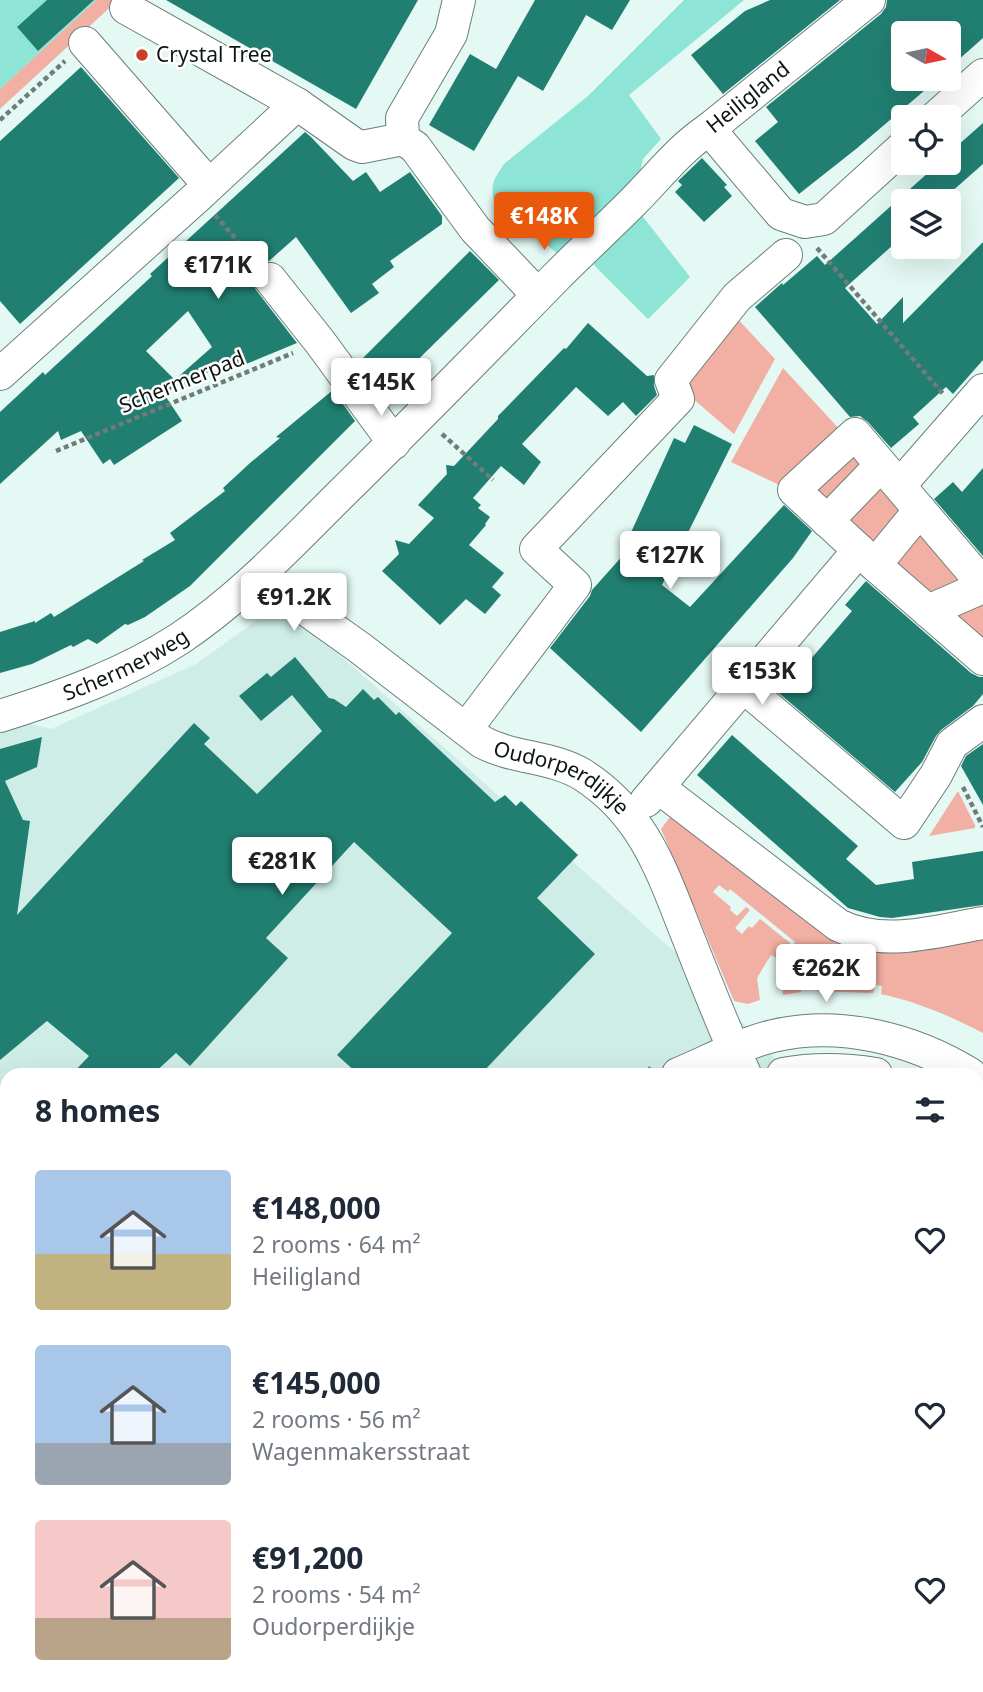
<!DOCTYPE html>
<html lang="en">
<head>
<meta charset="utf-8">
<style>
  :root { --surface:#fff; --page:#f6f6f7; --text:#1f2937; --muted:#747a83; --accent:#ea580c }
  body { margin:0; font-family:"Noto Sans",sans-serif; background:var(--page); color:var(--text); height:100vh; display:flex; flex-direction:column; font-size:26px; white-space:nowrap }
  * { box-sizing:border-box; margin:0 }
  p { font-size:23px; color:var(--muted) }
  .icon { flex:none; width:38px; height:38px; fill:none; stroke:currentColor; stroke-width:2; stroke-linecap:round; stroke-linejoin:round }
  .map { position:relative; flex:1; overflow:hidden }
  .panel { position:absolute; left:0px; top:1068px; width:984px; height:625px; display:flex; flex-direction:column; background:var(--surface); border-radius:21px 21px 0 0; box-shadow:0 7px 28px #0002 }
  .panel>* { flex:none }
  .needle { width:46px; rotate:99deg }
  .tools { position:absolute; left:891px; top:21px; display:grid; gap:14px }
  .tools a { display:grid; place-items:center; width:70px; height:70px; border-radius:7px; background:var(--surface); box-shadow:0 7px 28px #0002; font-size:35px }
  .price { position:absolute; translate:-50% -60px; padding:0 16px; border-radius:7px; background:#fff; color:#222; font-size:23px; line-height:46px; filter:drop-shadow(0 2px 4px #0008) }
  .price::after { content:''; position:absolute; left:50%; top:42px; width:21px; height:16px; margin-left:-10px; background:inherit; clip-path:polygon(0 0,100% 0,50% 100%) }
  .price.selected { background:var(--accent); color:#fff }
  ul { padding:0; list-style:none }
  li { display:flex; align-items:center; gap:21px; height:175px; padding:0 35px }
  li span { display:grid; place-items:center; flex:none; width:196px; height:140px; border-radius:7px; color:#555 }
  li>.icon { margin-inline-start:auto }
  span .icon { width:84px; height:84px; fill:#fffc; stroke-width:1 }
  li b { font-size:30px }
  h2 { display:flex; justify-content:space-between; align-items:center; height:84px; padding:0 35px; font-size:30px }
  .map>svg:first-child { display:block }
  .built { fill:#cfede7 }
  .green { fill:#f1b0a3 }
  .water { fill:#8ee5d6 }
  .building { fill:#217f72 }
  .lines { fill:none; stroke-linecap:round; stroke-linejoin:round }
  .minor-casing { stroke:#6c7f7b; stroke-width:34 }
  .major-casing { stroke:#9d5041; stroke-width:41 }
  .path { stroke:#6f7c79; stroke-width:4.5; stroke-dasharray:5 3.5; stroke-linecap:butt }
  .minor { stroke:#fff; stroke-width:32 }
  .major { stroke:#f2a99b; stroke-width:38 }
  .poi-dot { fill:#cb3f29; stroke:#fff; stroke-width:2.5 }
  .labels { text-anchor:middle; stroke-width:5; stroke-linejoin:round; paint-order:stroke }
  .poi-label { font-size:21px; fill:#0e1614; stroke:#fff; text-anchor:start }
  .street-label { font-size:21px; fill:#0e1614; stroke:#fff }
</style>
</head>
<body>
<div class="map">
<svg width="983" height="1692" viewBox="0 0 983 1692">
  <rect width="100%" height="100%" fill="#e4f8f4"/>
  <path class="built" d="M281,603L693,968L789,1074H7V1685H865L863,1692H0V730L24,722L51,729L196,664Z
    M977,1211L983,1218V1367L977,1375Z"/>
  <path class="green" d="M96,0H118L0,109V89Z
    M735,316L775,359L734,434L677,385Z
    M783,368L878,471L983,594V653L794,492L731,462Z
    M958,791L975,825V828L929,836Z
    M676,809L818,930L983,936V1033C950,1016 918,1002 881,994L882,986L875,985L873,993L817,991L816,982L801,984V992L783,995L781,980L793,961L786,957L795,942L730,889L728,892L719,885L713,892L731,907L730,910L737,916L746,907L750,910L735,928L742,934L749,926L752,928L760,919L790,943L780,960L771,955L757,978L760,1000L748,1004L734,1001L661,829Z
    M7,1256V1308L0,1315V1263Z
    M983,1449V1486L977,1493V1455Z
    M754,1685H877L873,1692H748Z"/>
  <path class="water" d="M0,0H96L0,89Z
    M684,0H744L629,95L661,139L643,159L640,173V213L690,277L648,319L588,259L558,254L494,201C490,184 494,179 504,164L588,96Z"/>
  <path class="building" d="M47,0H94L38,51L17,27Z
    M166,0H418L356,109Z
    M535,0H630L612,30L586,15L543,91L518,76L474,151L429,125L470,54L496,69Z
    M770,0H840L723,94L691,55L745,11Z
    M887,0H983V38L948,69V33H903V79H938L856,149L799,194L755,141L778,122L766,107L881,14L886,7Z
    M81,67L179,178L20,324L0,301V141Z
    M983,123V164L941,201H903V236L845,288L877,324L903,297V323L983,242V360L953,394L946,387L913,417L919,424L891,448L868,422L860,416L850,417L755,307L782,283L783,285L817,256L825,265L939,163H948V154Z
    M305,132L311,137L353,181L366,172L380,192L410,172L442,216V224L390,261L394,267L372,284L379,293L351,313L296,237L269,261L258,265L253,272L252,281L256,290L297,343L229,371L223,362L186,387L178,377L212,347L188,311L146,351L179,384L164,394L182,421L114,465L110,459L103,464L81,431L61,440L58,431L0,484V412L43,372L45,375L94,330L152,276L150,274Z
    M702,158L727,185L724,187L732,196L704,222L675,192L682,185L678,181Z
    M470,251L499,280L382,395L358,363Z
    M588,323L647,376L654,375V386L657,395L636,416L623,402L608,416L576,387L522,444L541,462L524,485L501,466L473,498L481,505L478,508L490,517L485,524L486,525L469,545L504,573L492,587L501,595L485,614L466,599L440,625L382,571L399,554L395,540L409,544L434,518L418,505L447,474L446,465L454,466L498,419V416L564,348L566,349Z
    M333,390L355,421L190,586L145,617L128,625L125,624L97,644L88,639L73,647L71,645L32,664L0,673V632L35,621V623L51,613L54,617L144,561L142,560L175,540L170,533L225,491L223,488L250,463L280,438L276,437Z
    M694,425L732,444L662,585L690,607L784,505L812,531L793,558L641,732L550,648L590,596L592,590L634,543L628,539L674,438L685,443Z
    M983,468V556L934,499L953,482L962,492Z
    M866,581L971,673L979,677H983V694L973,706L941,730L936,736L922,762L895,792L773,688L797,661L804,667L852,611L845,605Z
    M295,657L329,698L334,699L346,707L363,689L374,700L378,697L396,715L399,712L495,802L505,795L516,806L521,801L578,855L537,898L595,954L481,1074H358L337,1055L452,933L354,842L266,938L288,958L190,1066L176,1053L153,1074H72L89,1056L47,1021L0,1060V749L42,737L37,767L5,781L23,820L30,821L17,915L194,723L210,738L204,744L257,794L322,731L292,695L261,721L239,696L267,673L271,677Z
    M732,735L858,846L846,859L876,885L914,879L912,862L983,851V905L892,918L880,917L848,908L697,775Z
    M983,744V805L961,766L966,756Z"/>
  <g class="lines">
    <g class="minor-casing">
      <g id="minor">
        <path d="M126,8L297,104L354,144L362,147L403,139L415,147L475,229L538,295"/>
        <path d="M85,43L209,185"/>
        <path d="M936,117L983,75"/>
        <path d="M709,129L781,214L805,222L824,219L903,147"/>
        <path d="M403,139L402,118L451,34L459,0"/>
        <path d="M270,279L320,342L394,443"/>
        <path d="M0,374L198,196L297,104"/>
        <path d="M900,485L983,390"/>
        <path d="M827,521L881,465"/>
        <path d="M875,565L920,510"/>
        <path id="s1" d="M259,576L360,648L482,742C514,759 552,756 583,775C645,815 662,872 688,937C706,983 724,1029 745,1074"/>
        <path d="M983,584L855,434L794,490L875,565L983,659"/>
        <path d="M928,611L983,587"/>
        <path d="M744,687L904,823L936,775L952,744L983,721"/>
        <path id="s2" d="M0,716C61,697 125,674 179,639C239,599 287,548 337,498C411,425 484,351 557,276C582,251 608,227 633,202C658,177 679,149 709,129L869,0"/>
        <path d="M466,729L575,585L536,549L678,399L671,380L737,297L786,255"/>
        <path d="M658,787L838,925C884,948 935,931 983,923"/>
        <path d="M646,801L859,550"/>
        <path d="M678,1074C709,1061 740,1044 773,1036C840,1020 913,1039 970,1074"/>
        <path d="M783,1074C815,1068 844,1069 876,1074"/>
        <path d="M976,1121L983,1126"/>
        <path d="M976,1421L983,1414"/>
        <path d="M372,1685L379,1692"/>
        <path d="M20,1692L27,1685"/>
        <path d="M65,1692L71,1685"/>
        <path d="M448,1692L455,1685"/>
        <path d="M554,1692L560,1685"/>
        <path d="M592,1692L598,1685"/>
        <path d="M721,1692L728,1685"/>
      </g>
    </g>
    <g class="major-casing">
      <path id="major" d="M976,1593L983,1582
        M920,1692L924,1685"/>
    </g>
    <path class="path" d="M0,120L65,61
      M215,215L253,259
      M817,248L944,395
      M442,434L493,480
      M56,451L293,353
      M963,787L983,827
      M642,1074L651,1068
      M976,1506L983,1496
      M976,1651L983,1640"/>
    <use href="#minor" class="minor"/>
    <use href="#major" class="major"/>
  </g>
  <circle class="poi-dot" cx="142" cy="55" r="7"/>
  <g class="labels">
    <g class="poi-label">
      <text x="156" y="62">Crystal Tree</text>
    </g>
    <g class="street-label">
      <text dy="7" stroke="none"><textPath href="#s2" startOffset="982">Heiligland</textPath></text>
      <text transform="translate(182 382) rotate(-22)" y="7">Schermerpad</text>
      <text dy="7" stroke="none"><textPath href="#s2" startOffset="136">Schermerweg</textPath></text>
      <text dy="7" stroke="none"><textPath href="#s1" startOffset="366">Oudorperdijkje</textPath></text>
    </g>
  </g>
</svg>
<div class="tools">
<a><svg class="needle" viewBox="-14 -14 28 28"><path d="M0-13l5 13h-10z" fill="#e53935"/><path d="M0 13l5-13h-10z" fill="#747a83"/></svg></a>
<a><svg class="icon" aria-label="locate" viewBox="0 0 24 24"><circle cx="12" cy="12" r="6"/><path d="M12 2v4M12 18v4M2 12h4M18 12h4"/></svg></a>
<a><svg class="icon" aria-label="layers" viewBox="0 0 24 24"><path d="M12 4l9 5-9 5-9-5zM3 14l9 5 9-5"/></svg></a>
</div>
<b class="price selected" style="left:544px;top:252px">€148K</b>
<b class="price" style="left:218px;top:301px">€171K</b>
<b class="price" style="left:381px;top:418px">€145K</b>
<b class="price" style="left:670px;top:591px">€127K</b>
<b class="price" style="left:294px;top:633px">€91.2K</b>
<b class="price" style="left:762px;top:707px">€153K</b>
<b class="price" style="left:282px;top:897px">€281K</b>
<b class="price" style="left:826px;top:1004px">€262K</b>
<section class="panel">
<h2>8 homes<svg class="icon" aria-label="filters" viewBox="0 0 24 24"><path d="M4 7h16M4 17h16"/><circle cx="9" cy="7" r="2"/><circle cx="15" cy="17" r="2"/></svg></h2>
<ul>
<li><span style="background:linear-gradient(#a9c7e8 60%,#c2b280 0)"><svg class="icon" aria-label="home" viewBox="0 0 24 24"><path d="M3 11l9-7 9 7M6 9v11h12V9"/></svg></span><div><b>€148,000</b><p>2 rooms · 64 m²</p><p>Heiligland</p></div><svg class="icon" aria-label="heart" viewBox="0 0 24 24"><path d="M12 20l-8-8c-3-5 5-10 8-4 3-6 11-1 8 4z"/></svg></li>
<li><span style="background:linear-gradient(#a9c7e8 70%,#9aa5b1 0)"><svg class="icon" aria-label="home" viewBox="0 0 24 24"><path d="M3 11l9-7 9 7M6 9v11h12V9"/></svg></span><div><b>€145,000</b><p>2 rooms · 56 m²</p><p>Wagenmakersstraat</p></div><svg class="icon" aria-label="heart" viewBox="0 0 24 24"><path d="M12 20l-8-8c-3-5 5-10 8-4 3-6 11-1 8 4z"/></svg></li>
<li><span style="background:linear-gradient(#f6c9c9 70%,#b9a48a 0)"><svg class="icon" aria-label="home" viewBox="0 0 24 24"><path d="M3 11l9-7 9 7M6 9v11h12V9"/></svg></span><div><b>€91,200</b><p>2 rooms · 54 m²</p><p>Oudorperdijkje</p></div><svg class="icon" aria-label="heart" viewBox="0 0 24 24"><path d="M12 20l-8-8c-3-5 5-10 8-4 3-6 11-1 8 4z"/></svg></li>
</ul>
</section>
</div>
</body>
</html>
